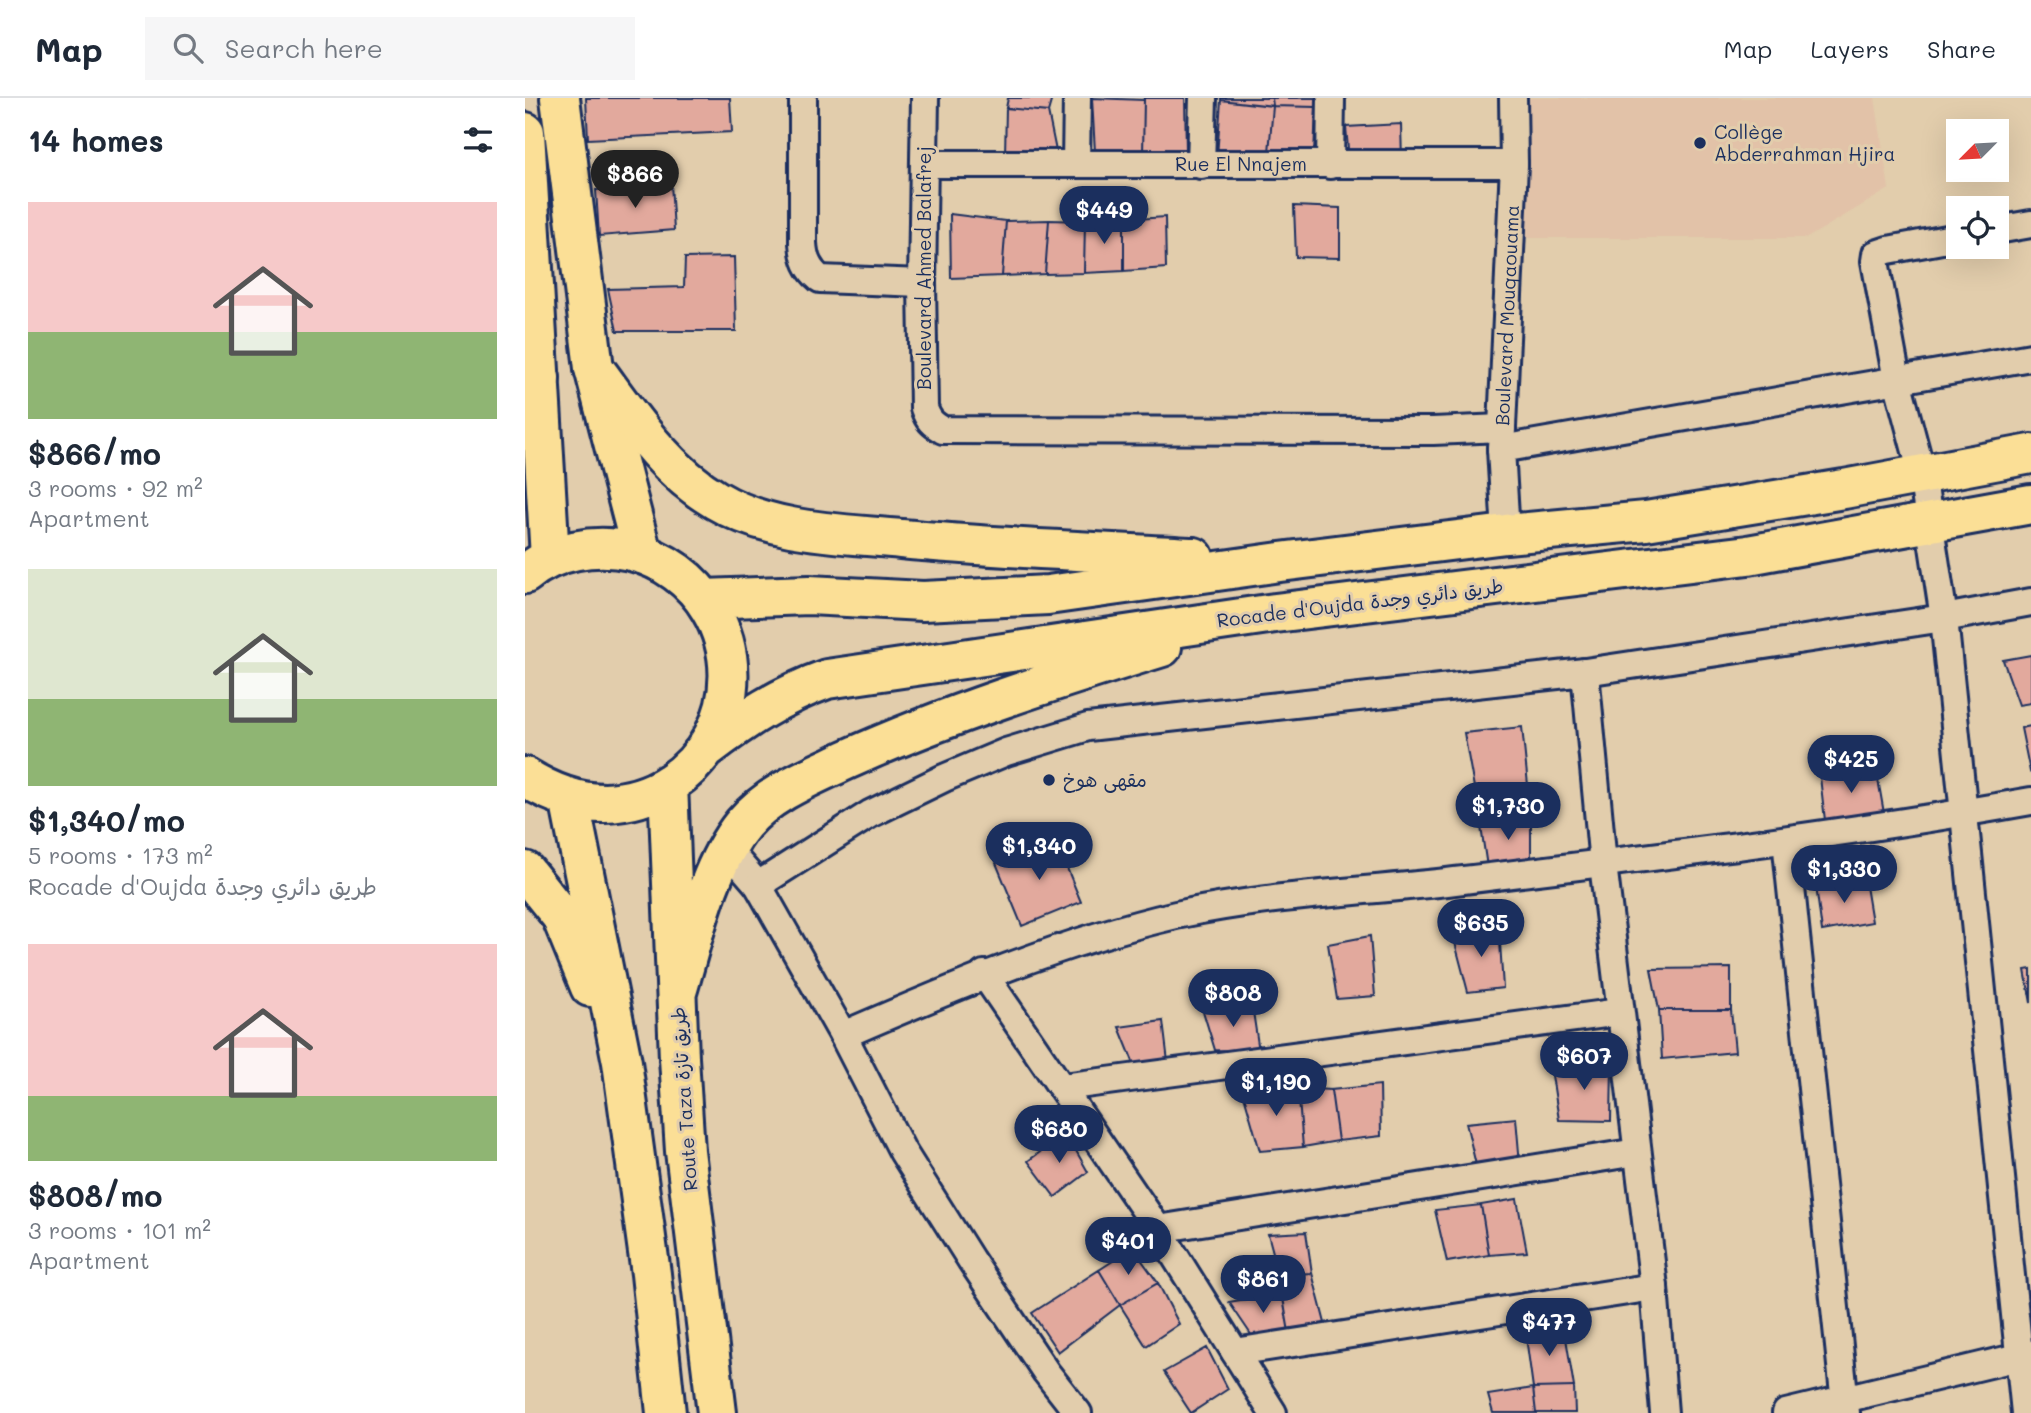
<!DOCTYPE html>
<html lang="en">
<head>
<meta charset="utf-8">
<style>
  :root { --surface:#fff; --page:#f6f6f7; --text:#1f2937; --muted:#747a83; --line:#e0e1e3; --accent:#1b2f5e }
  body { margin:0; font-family:Mali,"Playpen Sans Arabic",sans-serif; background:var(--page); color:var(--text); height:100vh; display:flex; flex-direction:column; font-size:26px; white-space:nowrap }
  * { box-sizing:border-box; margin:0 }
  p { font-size:23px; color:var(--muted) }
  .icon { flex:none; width:38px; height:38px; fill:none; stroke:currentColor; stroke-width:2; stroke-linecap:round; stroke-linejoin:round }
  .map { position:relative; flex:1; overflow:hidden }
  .sheet { display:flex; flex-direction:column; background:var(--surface); width:525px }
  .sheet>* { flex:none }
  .needle { width:46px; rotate:246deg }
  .tools { position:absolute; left:1421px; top:21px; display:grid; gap:14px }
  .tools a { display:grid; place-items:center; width:63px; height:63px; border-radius:0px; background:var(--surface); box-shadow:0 7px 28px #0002; font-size:35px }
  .price { position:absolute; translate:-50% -60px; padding:0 16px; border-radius:24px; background:var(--accent); color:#fff; font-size:23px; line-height:46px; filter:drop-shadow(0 2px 4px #0008) }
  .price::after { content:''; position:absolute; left:50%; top:42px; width:21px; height:16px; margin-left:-10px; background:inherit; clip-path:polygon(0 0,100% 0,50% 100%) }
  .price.selected { background:#222; color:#fff }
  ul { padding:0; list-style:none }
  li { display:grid; align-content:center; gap:14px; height:371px; padding:0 28px }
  li span { display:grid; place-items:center; height:217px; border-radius:0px; color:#555 }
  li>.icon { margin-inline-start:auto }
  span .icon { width:126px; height:126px; fill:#fffc; stroke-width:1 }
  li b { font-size:30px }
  h2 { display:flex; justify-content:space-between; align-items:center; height:84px; padding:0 28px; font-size:30px }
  header { display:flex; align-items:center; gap:42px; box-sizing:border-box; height:98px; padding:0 35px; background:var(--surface); border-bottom:2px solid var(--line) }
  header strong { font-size:33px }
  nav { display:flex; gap:38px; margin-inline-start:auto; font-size:24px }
  .search { width:490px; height:63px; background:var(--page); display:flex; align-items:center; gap:18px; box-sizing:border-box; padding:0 24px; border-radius:0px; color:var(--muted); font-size:26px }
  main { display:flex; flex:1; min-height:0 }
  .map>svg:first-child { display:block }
  .built { fill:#e2c2a8 }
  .building { fill:#e2a99d; stroke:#1b2f5e; stroke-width:2 }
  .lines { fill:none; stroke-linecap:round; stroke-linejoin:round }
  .street-casing { stroke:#1b2f5e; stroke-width:32 }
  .primary-casing { stroke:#1b2f5e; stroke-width:44 }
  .highway-casing { stroke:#1b2f5e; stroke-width:44 }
  .street { stroke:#e2cdac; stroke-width:26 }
  .primary { stroke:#fbdf96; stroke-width:38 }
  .highway { stroke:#fbdf96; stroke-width:38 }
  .poi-dot { fill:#1b2f5e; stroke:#e2cdac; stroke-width:2.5 }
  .labels { text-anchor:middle; stroke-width:6; stroke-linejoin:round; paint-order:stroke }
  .poi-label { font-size:19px; fill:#1b2f5e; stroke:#e2cdac; text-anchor:start }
  .street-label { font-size:19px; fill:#1b2f5e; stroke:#e2cdac }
</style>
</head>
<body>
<header>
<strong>Map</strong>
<div class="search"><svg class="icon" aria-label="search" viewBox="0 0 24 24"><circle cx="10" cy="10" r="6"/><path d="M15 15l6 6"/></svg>Search here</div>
<nav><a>Map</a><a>Layers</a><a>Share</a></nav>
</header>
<main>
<section class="sheet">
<h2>14 homes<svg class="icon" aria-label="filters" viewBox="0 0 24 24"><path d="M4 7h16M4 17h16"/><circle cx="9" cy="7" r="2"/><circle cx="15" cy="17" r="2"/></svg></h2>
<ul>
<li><span style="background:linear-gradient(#f6c9c9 60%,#8fb573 0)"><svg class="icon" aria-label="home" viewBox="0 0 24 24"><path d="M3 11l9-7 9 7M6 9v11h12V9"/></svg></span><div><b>$866/mo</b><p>3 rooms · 92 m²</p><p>Apartment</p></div></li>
<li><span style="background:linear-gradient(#dfe7d0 60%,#8fb573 0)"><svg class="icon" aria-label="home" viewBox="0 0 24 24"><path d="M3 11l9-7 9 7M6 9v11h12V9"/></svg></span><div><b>$1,340/mo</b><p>5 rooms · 173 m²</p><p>Rocade d'Oujda طريق دائري وجدة</p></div></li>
<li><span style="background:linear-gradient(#f6c9c9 70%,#8fb573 0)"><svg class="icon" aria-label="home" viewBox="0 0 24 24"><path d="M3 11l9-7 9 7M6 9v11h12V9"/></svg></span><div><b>$808/mo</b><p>3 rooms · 101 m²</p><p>Apartment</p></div></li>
</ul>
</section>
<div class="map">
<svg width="1506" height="1315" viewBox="0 0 1506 1315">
  <rect width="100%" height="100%" fill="#e2cdac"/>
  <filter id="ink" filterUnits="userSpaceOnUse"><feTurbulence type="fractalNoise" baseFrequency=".0143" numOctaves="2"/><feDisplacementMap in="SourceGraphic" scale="14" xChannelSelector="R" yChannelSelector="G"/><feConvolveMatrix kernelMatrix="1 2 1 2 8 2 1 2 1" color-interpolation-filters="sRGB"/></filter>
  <g filter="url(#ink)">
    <path class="built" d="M993,0H1350L1364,91L1282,140H994Z"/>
    <path class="building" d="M61,0H205L207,34L63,41Z
      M483,0H527L523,14L481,10Z
      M567,0L619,2L618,57L570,54Z
      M619,0H660L661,54L618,57Z
      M696,0H747L748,8L696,2Z
      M747,0H792L791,9L748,8Z
      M696,2L748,8L744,54L692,59Z
      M748,8L791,9L789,56L744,54Z
      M481,10L523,14L532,58L480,57Z
      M876,26L877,63L824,61L821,29Z
      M146,86L149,132L74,138L71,92Z
      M769,108L815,110V160L771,159Z
      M425,116L481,123L477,178L426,180Z
      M640,119L641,170L599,173V122Z
      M524,122L560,123L559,175L520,176Z
      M524,122L520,176L477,178L481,123Z
      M599,122V173L559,175L560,123Z
      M209,159L211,233H92L83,191L159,189L160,160Z
      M1506,557V605L1494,607L1478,562Z
      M1506,628V673L1505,674L1496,630Z
      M997,629L1006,716L955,722L939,635Z
      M1350,664L1360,721L1301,731L1294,670Z
      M1006,716V770L962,769L955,722Z
      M530,741L556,804L497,828L471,765Z
      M1340,782L1347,824L1297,833L1291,788Z
      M974,829L978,890L943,894L928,837Z
      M845,838L850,898L812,901L803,846Z
      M1206,870V912H1134L1126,871Z
      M1506,871V905L1500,872Z
      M727,907L734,953L690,952L678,913Z
      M1134,912H1206L1210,954L1137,961Z
      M638,923L643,964L609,966L594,929Z
      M1087,964L1086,1023L1034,1022L1026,971Z
      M855,987L856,1038L813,1043L806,992Z
      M773,990L806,992L813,1043L778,1049Z
      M773,990L778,1049L735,1053L718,994Z
      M991,1020L995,1066L951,1067L941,1025Z
      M541,1035L563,1074L530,1099L503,1063Z
      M992,1101L1002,1154L964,1157L956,1107Z
      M956,1107L964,1157L922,1164L910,1112Z
      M781,1134L787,1175L754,1177L743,1136Z
      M608,1150L633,1185L595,1207L574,1172Z
      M574,1172L595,1207L533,1254L507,1215Z
      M787,1175L801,1229L764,1234L754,1177Z
      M633,1185L654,1226L621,1248L595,1207Z
      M757,1195L764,1234L729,1241L704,1204Z
      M1039,1228L1049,1289L1008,1290L1000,1232Z
      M682,1250L703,1291L666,1315L639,1274Z
      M1049,1289L1050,1315H1011L1008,1290Z
      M1008,1290L1011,1315H968L963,1297Z"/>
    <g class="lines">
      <g class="street-casing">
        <g id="street">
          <path d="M278,0V145C279,161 283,171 295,181L397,185"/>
          <path d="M400,0L397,185L399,310C403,322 407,326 418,332L908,333L977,330"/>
          <path d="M551,65L552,0"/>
          <path id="s1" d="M399,66H989"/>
          <path d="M676,67L678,0"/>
          <path d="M805,67L806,0"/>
          <path d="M1472,132L1506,126"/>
          <path d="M1433,139L1363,152L1351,156L1350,163L1372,282L1397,376L1419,520L1500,1315"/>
          <path d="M976,351L1506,259"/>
          <path id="s2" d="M981,436L976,351L989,66L988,0"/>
          <path d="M1060,574L1078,766L1129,1189L1139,1315"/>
          <path d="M1261,742L1321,1315"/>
          <path d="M201,750L233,787L318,937L378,1054L446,1162L521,1274L553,1315"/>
          <path d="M233,787L345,716L419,680L481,654L563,629L1060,574L1419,520L1506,504"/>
          <path d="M459,876L633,1131L748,1315"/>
          <path d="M318,937C427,890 535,844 651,817C742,797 838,794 930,783C1123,760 1315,737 1506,703"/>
          <path d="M538,989L1095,914"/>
          <path d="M633,1131L1112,1054"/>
          <path d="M710,1254L1129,1189"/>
          <path d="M1261,1315L1506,1256"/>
        </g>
      </g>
      <g class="primary-casing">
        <path id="primary" d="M35,0L69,270L117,456
          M0,34L25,460"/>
      </g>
      <g class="highway-casing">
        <path id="highway" d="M69,270C104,317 138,371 191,402C246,435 314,435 376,441C474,450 571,454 669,459
          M0,333L15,280
          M0,476C29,452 70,445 106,453C139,461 168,482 185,511C235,595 178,702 80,705C50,705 24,694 0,679
          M179,501L284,497L398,503L523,497L755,464L981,436L1121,423L1319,391L1506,356
          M182,650C221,620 255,598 302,581L750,515L1223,457L1506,406
          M143,686L154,960L160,1053L192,1315
          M44,700L97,964L126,1176L141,1315
          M0,773L36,818L65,889
          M152,894C168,841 182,770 218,726C244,695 285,679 321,662C423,616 530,582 637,549"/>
      </g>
      <use href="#street" class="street"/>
      <use href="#primary" class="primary"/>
      <use href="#highway" class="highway"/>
    </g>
  </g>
  <g class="poi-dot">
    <circle cx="1175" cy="45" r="7"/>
    <circle cx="524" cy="682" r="7"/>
  </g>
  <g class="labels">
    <g class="poi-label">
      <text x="1189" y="41">Collège<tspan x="1189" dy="22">Abderrahman Hjira</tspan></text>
      <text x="538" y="689">مقهى هوخ</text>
    </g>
    <g class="street-label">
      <text dy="7" stroke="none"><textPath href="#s1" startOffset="317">Rue El Nnajem</textPath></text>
      <text transform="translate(399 170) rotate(-90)" y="7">Boulevard Ahmed Balafrej</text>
      <text dy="7" stroke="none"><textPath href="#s2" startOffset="219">Boulevard Mouqaouama</textPath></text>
      <text transform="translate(835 505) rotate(-7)" y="7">Rocade d'Oujda طريق دائري وجدة</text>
      <text transform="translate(159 1001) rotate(-94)" y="7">Route Taza طريق تازة</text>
    </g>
  </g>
</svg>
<div class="tools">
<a><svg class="needle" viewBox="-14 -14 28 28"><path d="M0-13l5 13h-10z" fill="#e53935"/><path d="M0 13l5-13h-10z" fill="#747a83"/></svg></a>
<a><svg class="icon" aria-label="locate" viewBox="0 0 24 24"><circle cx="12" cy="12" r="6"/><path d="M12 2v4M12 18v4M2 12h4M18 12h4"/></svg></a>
</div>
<b class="price selected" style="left:110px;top:112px">$866</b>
<b class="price" style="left:579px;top:148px">$449</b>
<b class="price" style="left:1326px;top:697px">$425</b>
<b class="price" style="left:983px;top:744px">$1,730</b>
<b class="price" style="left:514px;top:784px">$1,340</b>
<b class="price" style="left:1319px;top:807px">$1,330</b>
<b class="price" style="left:956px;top:861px">$635</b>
<b class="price" style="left:708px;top:931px">$808</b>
<b class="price" style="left:1059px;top:994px">$607</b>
<b class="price" style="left:751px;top:1020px">$1,190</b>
<b class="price" style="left:534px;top:1067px">$680</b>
<b class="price" style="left:603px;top:1179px">$401</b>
<b class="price" style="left:738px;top:1217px">$861</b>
<b class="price" style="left:1024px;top:1260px">$477</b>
</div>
</main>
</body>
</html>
